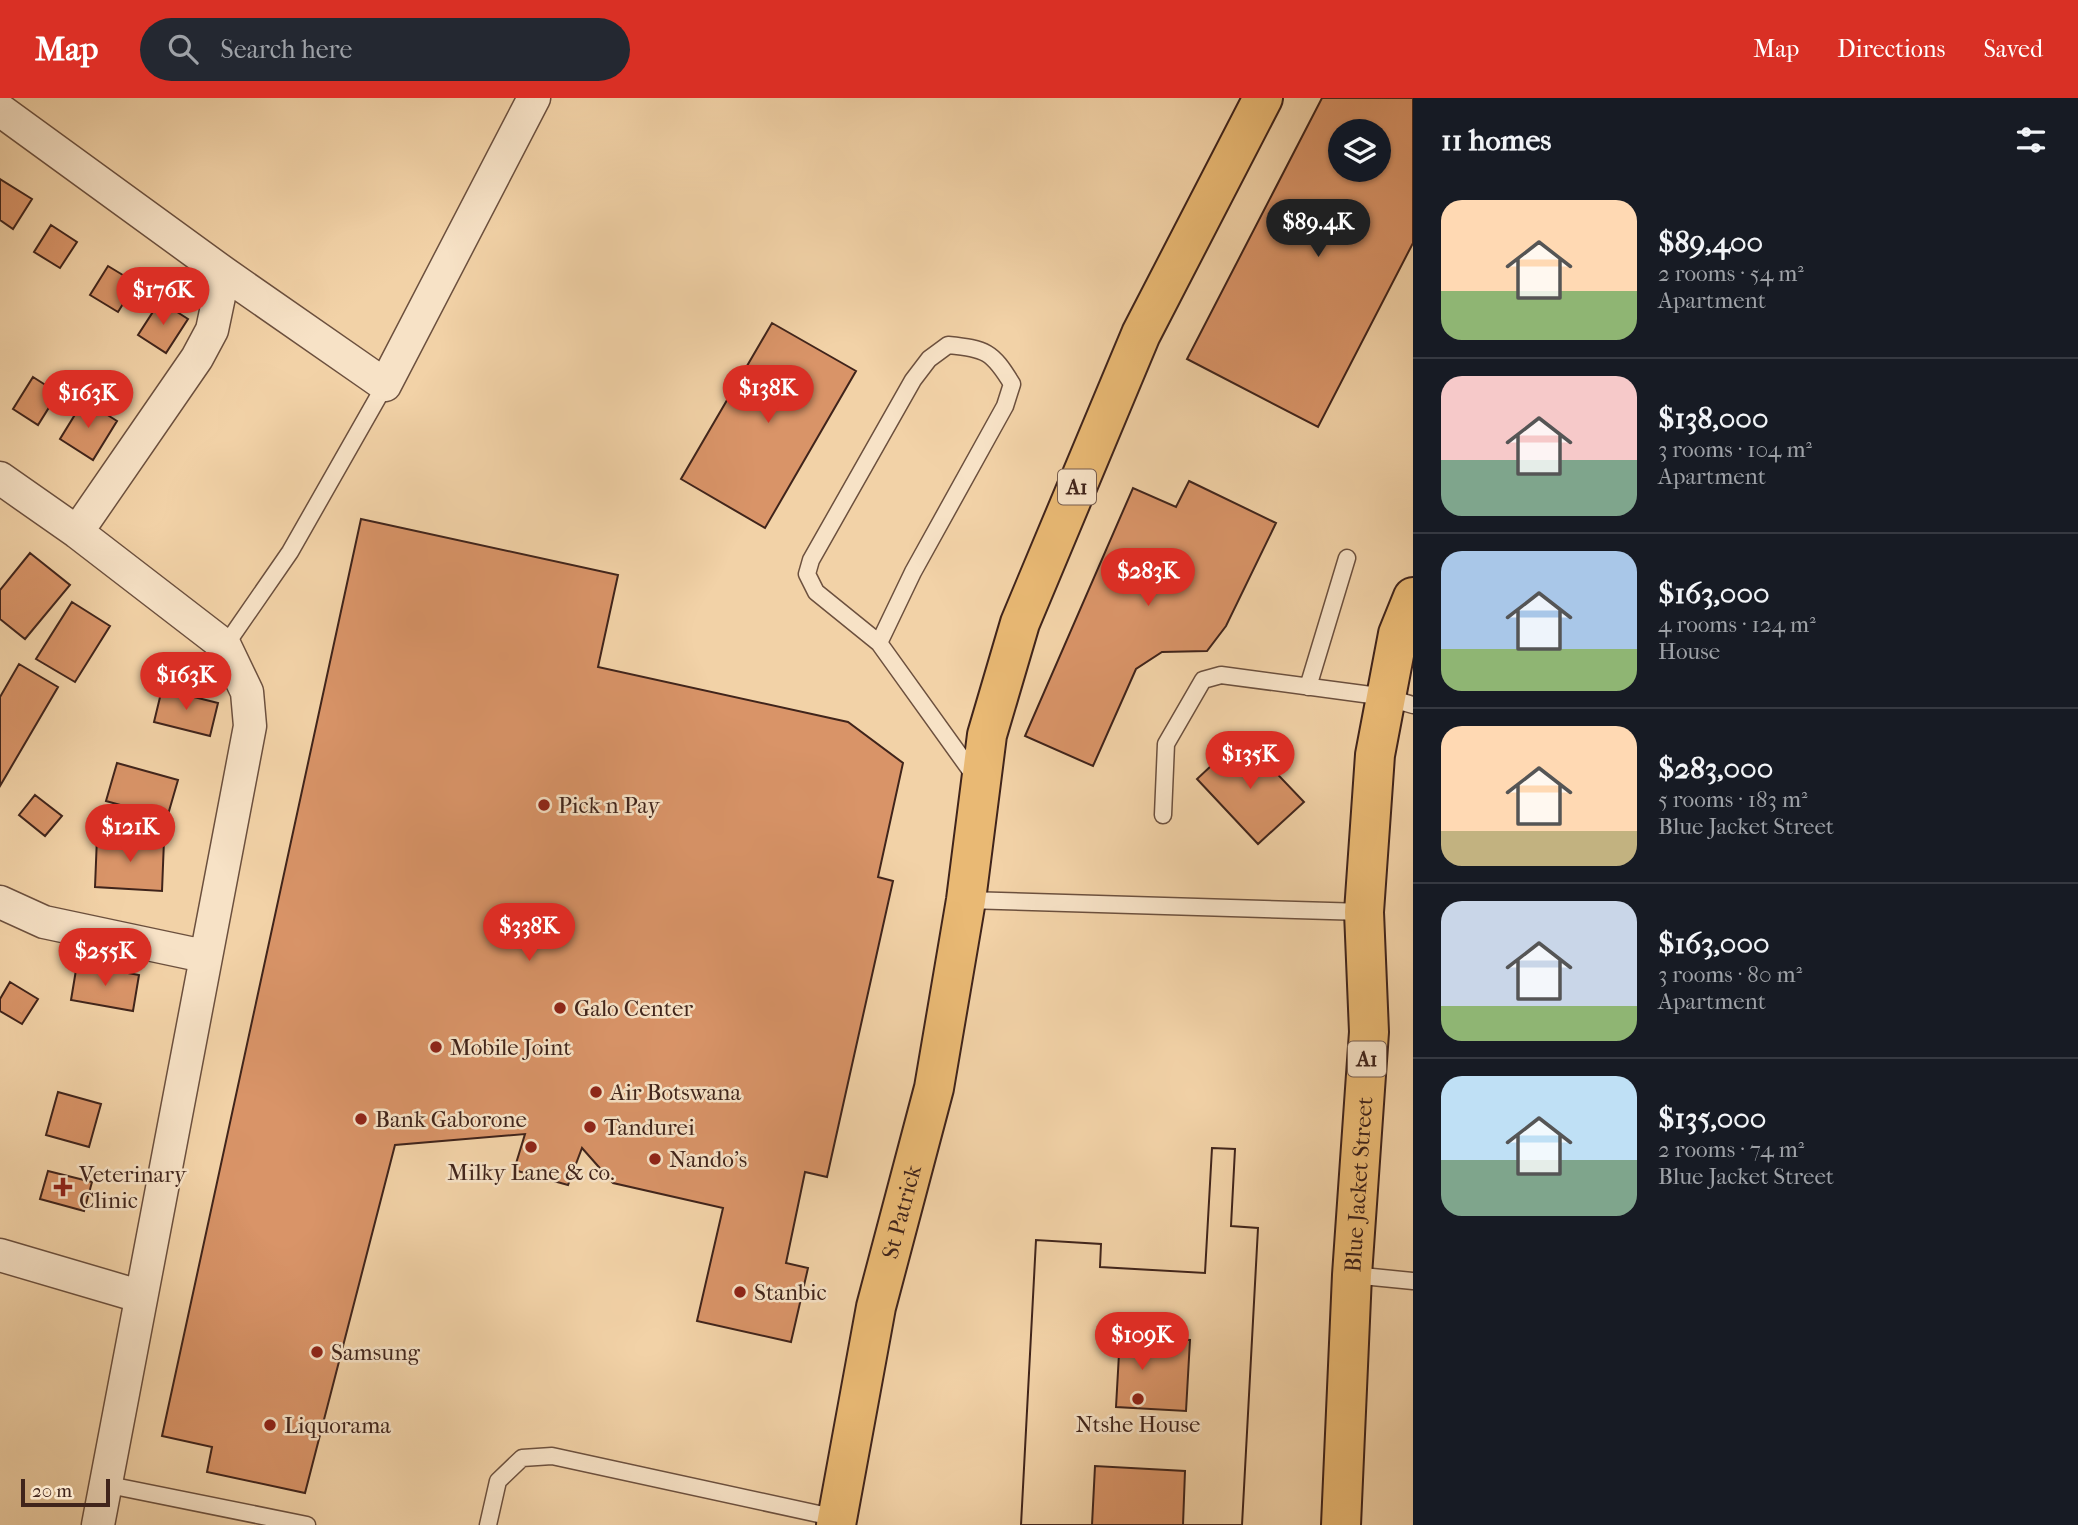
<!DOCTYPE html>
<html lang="en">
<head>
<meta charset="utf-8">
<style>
  :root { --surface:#171b24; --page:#242831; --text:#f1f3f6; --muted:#9ea1a6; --line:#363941; --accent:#d93025 }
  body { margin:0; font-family:"IM FELL French Canon",serif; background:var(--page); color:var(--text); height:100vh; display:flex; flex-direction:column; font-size:26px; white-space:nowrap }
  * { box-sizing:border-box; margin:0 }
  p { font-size:23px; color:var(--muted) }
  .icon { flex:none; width:38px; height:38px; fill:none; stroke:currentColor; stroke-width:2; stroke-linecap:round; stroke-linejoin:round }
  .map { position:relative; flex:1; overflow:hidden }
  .side { display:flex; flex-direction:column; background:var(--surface); width:665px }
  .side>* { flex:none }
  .controls { position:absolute; left:1328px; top:21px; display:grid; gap:14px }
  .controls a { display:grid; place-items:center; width:63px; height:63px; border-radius:50%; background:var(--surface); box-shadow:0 2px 5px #0004; font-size:35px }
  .scale { position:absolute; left:21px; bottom:18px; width:89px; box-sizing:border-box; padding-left:7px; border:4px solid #40241b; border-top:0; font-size:19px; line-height:24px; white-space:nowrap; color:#40241b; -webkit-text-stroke:5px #f7e2c6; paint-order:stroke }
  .price { position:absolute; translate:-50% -60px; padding:0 16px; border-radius:24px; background:var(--accent); color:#fff; font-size:23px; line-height:46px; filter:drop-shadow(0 2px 4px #0008) }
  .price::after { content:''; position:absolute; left:50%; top:42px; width:21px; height:16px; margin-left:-10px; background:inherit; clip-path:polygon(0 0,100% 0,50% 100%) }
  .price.on { background:#222; color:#fff }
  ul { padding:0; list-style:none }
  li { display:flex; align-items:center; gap:21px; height:175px; padding:0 28px }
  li+li { border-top:2px solid var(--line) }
  li span { display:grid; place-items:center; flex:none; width:196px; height:140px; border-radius:21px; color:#555 }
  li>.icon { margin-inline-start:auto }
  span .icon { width:84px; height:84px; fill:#fffc; stroke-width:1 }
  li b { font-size:30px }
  h2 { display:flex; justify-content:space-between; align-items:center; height:84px; padding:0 28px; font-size:30px }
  header { display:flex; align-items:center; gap:42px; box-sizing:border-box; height:98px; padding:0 35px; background:var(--accent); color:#fff }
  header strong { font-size:33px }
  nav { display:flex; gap:38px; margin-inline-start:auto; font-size:24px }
  .search { width:490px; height:63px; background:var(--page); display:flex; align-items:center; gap:18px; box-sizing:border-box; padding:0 24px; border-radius:38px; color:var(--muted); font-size:26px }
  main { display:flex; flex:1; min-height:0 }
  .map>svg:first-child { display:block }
  .building { fill:#d99468; stroke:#40241b; stroke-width:2; fill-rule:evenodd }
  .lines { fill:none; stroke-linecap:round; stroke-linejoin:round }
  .service-casing { stroke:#6c503e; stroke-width:19 }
  .minor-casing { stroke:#6c503e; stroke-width:35 }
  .trunk-casing { stroke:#40241b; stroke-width:42 }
  .service { stroke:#f7e2c6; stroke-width:16 }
  .minor { stroke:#f7e2c6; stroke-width:32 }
  .trunk { stroke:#e9b974; stroke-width:38 }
  .poi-dot { fill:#8f2418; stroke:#f7e2c6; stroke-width:2.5 }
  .labels { text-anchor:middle; stroke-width:5; stroke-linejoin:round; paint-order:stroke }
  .shield { fill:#f7e2c6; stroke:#775d4e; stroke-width:2 }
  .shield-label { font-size:21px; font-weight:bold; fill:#40241b }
  .poi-label { font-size:23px; fill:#40241b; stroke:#f7e2c6; text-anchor:start }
  .street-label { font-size:23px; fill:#40241b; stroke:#f7e2c6 }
</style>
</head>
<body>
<header>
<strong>Map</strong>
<div class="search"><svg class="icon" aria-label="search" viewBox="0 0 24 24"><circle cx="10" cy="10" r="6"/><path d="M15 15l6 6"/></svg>Search here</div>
<nav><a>Map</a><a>Directions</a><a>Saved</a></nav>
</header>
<main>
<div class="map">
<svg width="1413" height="1427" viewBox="0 0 1413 1427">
  <rect width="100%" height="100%" fill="#f2d2a7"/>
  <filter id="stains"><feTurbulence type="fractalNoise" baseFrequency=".00286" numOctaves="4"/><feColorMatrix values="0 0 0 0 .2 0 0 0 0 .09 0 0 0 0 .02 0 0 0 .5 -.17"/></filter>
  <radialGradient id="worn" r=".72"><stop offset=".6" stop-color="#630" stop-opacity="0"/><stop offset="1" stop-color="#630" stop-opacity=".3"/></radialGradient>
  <path class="building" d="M1322,0H1413V145L1318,329L1187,261ZM1340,33H1379V72H1340Z
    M0,81L32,101L13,131L0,122Z
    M51,127L77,144L60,170L34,154Z
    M108,168L136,185L118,214L90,197Z
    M160,203L188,221L166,255L138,237Z
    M772,225L856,273L765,430L681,381Z
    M33,279L58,295L38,327L13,311Z
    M84,302L117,323L93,362L60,341Z
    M1189,383L1276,425L1226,528L1207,553L1162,554L1136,571L1093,668L1025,638L1133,390L1176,409Z
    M361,421L618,477L598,569L848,624L903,665L878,779L893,783L827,1079L805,1074L786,1165L808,1170L791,1244L697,1223L723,1110L613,1085L582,1050L568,1087L514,1072L525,1036L395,1047L305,1395L207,1374L212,1349L162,1338Z
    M30,455L70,487L25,541L0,521V492Z
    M72,504L110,528L75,584L36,561Z
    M19,566L58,589L0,688V599Z
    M162,591L218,605L210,638L154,624Z
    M1242,639L1304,704L1258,746L1197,681Z
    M117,665L178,682L167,720L106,703Z
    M35,697L62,718L45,738L19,717Z
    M97,739L164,742L162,793L95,789Z
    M77,866L139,877L133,913L71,902Z
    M10,884L38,901L22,926L0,913V901Z
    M58,994L101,1006L89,1049L46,1037Z
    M1212,1050L1235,1051L1231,1128L1258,1130L1242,1427H1183L1185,1373L1095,1368L1092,1427H1021L1036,1142L1101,1146L1100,1169L1205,1175ZM1120,1238L1190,1242L1186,1313L1116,1309Z
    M1212,1050L1235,1051L1231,1128L1258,1130L1242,1427H1021L1036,1142L1101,1146L1100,1169L1205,1175Z
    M48,1073L92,1084L84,1113L40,1101Z"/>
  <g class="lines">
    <g class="service-casing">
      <path id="service" d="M879,545L913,474L1005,308L1012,286C992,253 986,251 948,247L929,261L913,282L811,462L807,476L816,494L879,545L976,680
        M225,548L290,454L385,287
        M1308,589L1347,460
        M1163,717L1166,646L1203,582L1221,577L1386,599L1413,607
        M966,802L1364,814
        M1352,1177L1413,1183
        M104,1386L307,1427
        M488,1427L498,1383L522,1360L552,1358L837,1420"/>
    </g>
    <g class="minor-casing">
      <path id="minor" d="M0,12L224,175L385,287L534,0
        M0,380L77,434L225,548L247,594L250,628L98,1427
        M77,434L197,260L212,232L224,175
        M0,804L44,824L204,858
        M0,1157L139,1198"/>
    </g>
    <g class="trunk-casing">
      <g id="trunk">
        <path id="s1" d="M836,1427L876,1209L934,990L966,802L987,637L1020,525L1141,236L1263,0"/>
        <path id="s2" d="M1341,1427L1352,1177L1369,934L1364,814L1375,657L1398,536L1413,499"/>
      </g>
    </g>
    <use href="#service" class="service"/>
    <use href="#minor" class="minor"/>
    <use href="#trunk" class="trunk"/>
  </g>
  <g class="poi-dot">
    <circle cx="544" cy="707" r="7"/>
    <circle cx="560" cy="910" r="7"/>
    <circle cx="436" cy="949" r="7"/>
    <circle cx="596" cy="994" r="7"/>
    <circle cx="361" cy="1021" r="7"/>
    <circle cx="590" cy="1029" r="7"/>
    <circle cx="531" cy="1049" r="7"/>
    <circle cx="655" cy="1061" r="7"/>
    <path d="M59.5 1078.5h7v7h7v7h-7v7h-7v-7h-7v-7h7z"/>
    <circle cx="740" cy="1194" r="7"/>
    <circle cx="317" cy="1254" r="7"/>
    <circle cx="1138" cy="1301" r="7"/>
    <circle cx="270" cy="1327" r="7"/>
  </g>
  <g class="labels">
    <g class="shield">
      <rect x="1058" y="371.5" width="38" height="35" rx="5"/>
      <rect x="1348" y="943.5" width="38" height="35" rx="5"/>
    </g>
    <g class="shield-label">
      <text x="1077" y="396">A1</text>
      <text x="1367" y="968">A1</text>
    </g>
    <g class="poi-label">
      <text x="558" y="715">Pick n Pay</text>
      <text x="574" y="918">Galo Center</text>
      <text x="450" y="957">Mobile Joint</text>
      <text x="610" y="1002">Air Botswana</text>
      <text x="375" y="1029">Bank Gaborone</text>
      <text x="604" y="1037">Tandurei</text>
      <text x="669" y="1069">Nando's</text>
      <text x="531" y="1082" text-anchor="middle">Milky Lane &amp; co.</text>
      <text x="79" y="1084">Veterinary<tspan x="79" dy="26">Clinic</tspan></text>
      <text x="754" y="1202">Stanbic</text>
      <text x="331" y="1262">Samsung</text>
      <text x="1138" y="1334" text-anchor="middle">Ntshe House</text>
      <text x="284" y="1335">Liquorama</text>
    </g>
    <g class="street-label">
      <text dy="8" stroke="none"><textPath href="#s2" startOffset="341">Blue Jacket Street</textPath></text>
      <text dy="8" stroke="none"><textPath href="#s1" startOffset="320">St Patrick</textPath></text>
    </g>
  </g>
  <rect width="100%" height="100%" filter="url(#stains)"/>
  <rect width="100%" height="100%" fill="url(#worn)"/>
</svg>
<div class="controls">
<a><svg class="icon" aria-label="layers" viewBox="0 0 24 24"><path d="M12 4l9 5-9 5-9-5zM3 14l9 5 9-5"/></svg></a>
</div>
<div class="scale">20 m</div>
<b class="price on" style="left:1318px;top:161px">$89.4K</b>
<b class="price" style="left:163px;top:229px">$176K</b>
<b class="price" style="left:768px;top:327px">$138K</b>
<b class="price" style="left:88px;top:332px">$163K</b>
<b class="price" style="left:1148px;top:510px">$283K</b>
<b class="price" style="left:186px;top:614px">$163K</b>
<b class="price" style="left:1250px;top:693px">$135K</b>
<b class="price" style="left:130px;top:766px">$121K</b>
<b class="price" style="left:529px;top:865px">$338K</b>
<b class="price" style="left:105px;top:890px">$255K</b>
<b class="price" style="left:1142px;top:1274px">$109K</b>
</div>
<section class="side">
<h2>11 homes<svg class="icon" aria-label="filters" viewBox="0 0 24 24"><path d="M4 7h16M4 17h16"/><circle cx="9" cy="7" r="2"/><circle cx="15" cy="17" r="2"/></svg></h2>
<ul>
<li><span style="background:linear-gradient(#ffd9b3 65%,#8fb573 0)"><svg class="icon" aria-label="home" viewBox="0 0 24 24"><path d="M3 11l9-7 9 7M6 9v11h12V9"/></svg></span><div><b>$89,400</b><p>2 rooms · 54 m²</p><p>Apartment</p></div></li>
<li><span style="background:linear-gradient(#f6c9c9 60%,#7fa58c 0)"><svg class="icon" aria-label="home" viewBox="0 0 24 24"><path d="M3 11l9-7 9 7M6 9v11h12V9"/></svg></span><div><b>$138,000</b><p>3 rooms · 104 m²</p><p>Apartment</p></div></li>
<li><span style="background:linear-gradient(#a9c7e8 70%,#8fb573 0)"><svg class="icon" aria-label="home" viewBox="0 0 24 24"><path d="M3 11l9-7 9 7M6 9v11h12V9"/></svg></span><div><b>$163,000</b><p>4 rooms · 124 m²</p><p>House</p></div></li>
<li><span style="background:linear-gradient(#ffd9b3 75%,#c2b280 0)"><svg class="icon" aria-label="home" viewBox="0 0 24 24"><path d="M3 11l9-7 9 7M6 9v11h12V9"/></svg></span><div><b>$283,000</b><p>5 rooms · 183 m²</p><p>Blue Jacket Street</p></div></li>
<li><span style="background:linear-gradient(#c9d6e8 75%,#8fb573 0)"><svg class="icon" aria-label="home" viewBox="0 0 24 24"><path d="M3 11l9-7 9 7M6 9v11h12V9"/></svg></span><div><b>$163,000</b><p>3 rooms · 80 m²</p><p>Apartment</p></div></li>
<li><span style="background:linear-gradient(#bfe0f5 60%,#7fa58c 0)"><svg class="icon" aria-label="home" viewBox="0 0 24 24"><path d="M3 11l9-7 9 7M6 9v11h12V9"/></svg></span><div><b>$135,000</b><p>2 rooms · 74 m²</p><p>Blue Jacket Street</p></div></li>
</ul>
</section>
</main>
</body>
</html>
